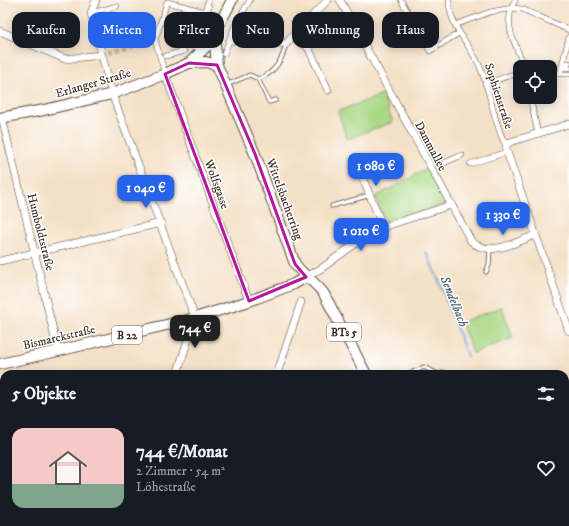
<!DOCTYPE html>
<html lang="de">
<head>
<meta charset="utf-8">
<style>
  :root { --surface:#171b24; --page:#242831; --text:#f1f3f6; --muted:#9ea1a6; --line:#363941; --accent:#2563eb }
  body { margin:0; font-family:"IM FELL DW Pica",serif; background:var(--page); color:var(--text); height:100vh; display:flex; flex-direction:column; font-size:15px; white-space:nowrap }
  * { box-sizing:border-box; margin:0 }
  p { font-size:13px; color:var(--muted) }
  .icon { flex:none; width:22px; height:22px; fill:none; stroke:currentColor; stroke-width:2; stroke-linecap:round; stroke-linejoin:round }
  .map { position:relative; flex:1; overflow:hidden }
  .sheet { position:absolute; left:0px; top:370px; width:569px; height:156px; display:flex; flex-direction:column; background:var(--surface); border-radius:12px 12px 0 0; box-shadow:0 2px 10px #0003 }
  .sheet>* { flex:none }
  .top-card { position:absolute; left:12px; top:12px; width:545px; height:36px; display:flex; gap:8px }
  .buttons { position:absolute; left:513px; top:60px; display:grid; gap:8px }
  .buttons a { display:grid; place-items:center; width:44px; height:44px; border-radius:8px; background:var(--surface); box-shadow:0 2px 10px #0003; font-size:20px }
  .price { position:absolute; translate:-50% -34px; padding:0 9px; border-radius:8px; background:var(--accent); color:#fff; font-size:13px; line-height:26px; filter:drop-shadow(0 1px 2px #0008) }
  .price::after { content:''; position:absolute; left:50%; top:24px; width:12px; height:9px; margin-left:-6px; background:inherit; clip-path:polygon(0 0,100% 0,50% 100%) }
  .price.current { background:#222; color:#fff }
  ul { padding:0; list-style:none }
  li { display:flex; align-items:center; gap:12px; height:100px; padding:0 12px }
  li+li { border-top:1px solid var(--line) }
  li span { display:grid; place-items:center; flex:none; width:112px; height:80px; border-radius:12px; color:#555 }
  li>.icon { margin-inline-start:auto }
  span .icon { width:48px; height:48px; fill:#fffc; stroke-width:1 }
  li b { font-size:17px }
  h2 { display:flex; justify-content:space-between; align-items:center; height:48px; padding:0 12px; font-size:17px }
  .pill { padding:0 14px; border-radius:12px; background:var(--surface); box-shadow:0 2px 10px #0003; font-size:14px; line-height:36px }
  .pill.current { background:var(--accent); color:#fff }
  .map>svg:first-child { display:block }
  .green { fill:#aad885; stroke:#728152 }
  .lines { fill:none; stroke-linecap:round; stroke-linejoin:round }
  .stream { stroke:#63addb; stroke-width:2 }
  .pedestrian-tunnel { stroke:#cfbca4; stroke-width:5; stroke-dasharray:5 2.5; stroke-linecap:butt }
  .service-casing { stroke:#574537; stroke-width:5 }
  .pedestrian-casing { stroke:#574537; stroke-width:6 }
  .minor-casing { stroke:#574537; stroke-width:8 }
  .tertiary-casing { stroke:#574537; stroke-width:10 }
  .secondary-casing { stroke:#574537; stroke-width:10 }
  .primary-casing { stroke:#574537; stroke-width:12 }
  .service { stroke:#fff; stroke-width:3.5 }
  .pedestrian { stroke:#fff; stroke-width:5 }
  .minor { stroke:#fff; stroke-width:7 }
  .tertiary { stroke:#fff; stroke-width:8 }
  .secondary { stroke:#fff; stroke-width:9 }
  .primary { stroke:#fff; stroke-width:10 }
  .marked { fill:none; stroke:#b5179e; stroke-width:3; stroke-linejoin:round }
  .labels { text-anchor:middle; stroke-width:3; stroke-linejoin:round; paint-order:stroke }
  .shield { fill:#fff; stroke:#766a62; stroke-width:1 }
  .shield-label { font-size:11px; font-weight:bold; fill:#3b2a1e }
  .street-label { font-size:12px; fill:#3b2a1e; stroke:#fff }
  .water-label { font-size:13px; font-style:italic; fill:#4b5e6a; stroke:#fff }
</style>
</head>
<body>
<div class="map">
<svg width="569" height="526" viewBox="0 0 569 526">
  <rect width="100%" height="100%" fill="#fff"/>
  <filter id="ink" filterUnits="userSpaceOnUse"><feTurbulence type="fractalNoise" baseFrequency=".025" numOctaves="2"/><feDisplacementMap in="SourceGraphic" scale="8" xChannelSelector="R" yChannelSelector="G"/><feConvolveMatrix kernelMatrix="1 2 1 2 8 2 1 2 1" color-interpolation-filters="sRGB"/></filter>
  <filter id="wash" filterUnits="userSpaceOnUse"><feTurbulence type="fractalNoise" baseFrequency=".012" numOctaves="4" result="noise"/><feDisplacementMap in="SourceGraphic" scale="16" xChannelSelector="R" yChannelSelector="G"/><feGaussianBlur stdDeviation="0.9" result="paint"/><feColorMatrix in="noise" values="0 0 0 0 0 0 0 0 0 0 0 0 0 0 0 0 0 1.4 0 .05"/><feComposite in="paint" operator="in"/></filter>
  <g filter="url(#wash)">
    <rect width="100%" height="100%" fill="#f4e0c6"/>
    <path class="green" d="M382,95L393,122L347,139L338,111Z
      M430,167L447,203L387,223L375,197Z
      M502,307L513,338L473,353L461,322Z"/>
    <g class="lines">
      <path class="stream" d="M426,252L439,281L467,356
        M540,522L541,526"/>
    </g>
  </g>
  <g filter="url(#ink)">
    <g class="lines">
      <path class="pedestrian-tunnel" d="M101,55L155,40"/>
      <g class="service-casing">
        <path id="service" d="M94,21L102,19
          M226,85L250,75L258,79
          M276,100L269,102L258,79C274,74 283,59 286,44
          M332,206L370,195
          M486,272L489,265L490,249
          M409,374L424,367L438,374L444,372
          M565,428L569,440
          M565,459L569,458"/>
      </g>
      <g class="pedestrian-casing">
        <path id="pedestrian" d="M401,0L430,51L459,33
          M449,0C449,26 470,44 480,67C491,92 493,122 506,146
          M515,0C513,5 510,10 510,15C507,34 519,50 524,67
          M208,9L206,7L209,0
          M91,13L117,6
          M455,25L490,12L512,8L522,9L569,30
          M228,42L244,39
          M196,47L194,44L196,33L204,31L206,12L209,7
          M224,54L235,25L250,0
          M166,56L184,51
          M562,63H569
          M561,68H569
          M165,74L155,40L167,2L206,12
          M550,74H569
          M560,74L569,37
          M485,84L520,72
          M530,97L538,134
          M444,163L462,155
          M470,164L507,152"/>
      </g>
      <g class="minor-casing">
        <path id="minor" d="M96,0L91,13L112,94L195,318L177,374
          M340,0L471,241C489,258 516,242 535,235
          M0,31L65,59L101,55
          M295,33L309,49L328,90
          M244,39L286,44L295,33L328,0
          M165,74L249,301
          M2,117L58,351
          M569,124L510,142L506,146V149L569,331
          M356,162L383,227
          M0,261L161,223
          M306,277L322,268L352,246L383,227L451,205
          M277,374L301,302
          M565,393L569,392
          M127,526L129,522
          M227,526L229,522"/>
      </g>
      <g class="tertiary-casing">
        <path id="tertiary" d="M334,526L336,522"/>
      </g>
      <g class="secondary-casing">
        <path id="secondary" d="M0,470L4,471
          M154,522L166,526"/>
      </g>
      <g class="primary-casing">
        <path id="primary" d="M216,32L215,44L217,65L255,154L295,264C303,276 316,282 324,294L366,374
          M189,63L206,62L217,65
          M0,118L44,110L112,94L165,74L189,63L209,44L232,0
          M0,364L58,351L195,318L249,301L294,284L306,277
          M438,522L440,526"/>
      </g>
      <use href="#service" class="service"/>
      <use href="#pedestrian" class="pedestrian"/>
      <use href="#minor" class="minor"/>
      <use href="#tertiary" class="tertiary"/>
      <use href="#secondary" class="secondary"/>
      <use href="#primary" class="primary"/>
    </g>
  </g>
  <path class="marked" d="M189,63L217,65L255,154L295,264L306,277L249,301L165,74Z"/>
  <g class="labels">
    <g class="shield">
      <rect x="327" y="323" width="34" height="18" rx="3"/>
      <rect x="112" y="326" width="30" height="18" rx="3"/>
    </g>
    <g class="shield-label">
      <text x="344" y="336">BTs 5</text>
      <text x="127" y="339">B 22</text>
    </g>
    <g class="street-label">
      <text transform="translate(93 83) rotate(-16)" y="4">Erlanger Straße</text>
      <text transform="translate(499 96) rotate(72)" y="4">Sophienstraße</text>
      <text transform="translate(431 146) rotate(62)" y="4">Dammallee</text>
      <text transform="translate(217 184) rotate(70)" y="4">Wolfsgasse</text>
      <text transform="translate(285 199) rotate(70)" y="4">Wittelsbacherring</text>
      <text transform="translate(41 232) rotate(76)" y="4">Humboldtstraße</text>
      <text transform="translate(59 337) rotate(-13)" y="4">Bismarckstraße</text>
    </g>
    <g class="water-label">
      <text transform="translate(455 301) rotate(68)" y="5">Sendelbach</text>
    </g>
  </g>
</svg>
<div class="buttons">
<a><svg class="icon" aria-label="locate" viewBox="0 0 24 24"><circle cx="12" cy="12" r="6"/><path d="M12 2v4M12 18v4M2 12h4M18 12h4"/></svg></a>
</div>
<b class="price" style="left:376px;top:187px">1 080 €</b>
<b class="price" style="left:146px;top:209px">1 040 €</b>
<b class="price" style="left:503px;top:236px">1 330 €</b>
<b class="price" style="left:361px;top:252px">1 010 €</b>
<b class="price current" style="left:195px;top:349px">744 €</b>
<div class="top-card">
<a class="pill">Kaufen</a>
<a class="pill current">Mieten</a>
<a class="pill">Filter</a>
<a class="pill">Neu</a>
<a class="pill">Wohnung</a>
<a class="pill">Haus</a>
</div>
<section class="sheet">
<h2>5 Objekte<svg class="icon" aria-label="filters" viewBox="0 0 24 24"><path d="M4 7h16M4 17h16"/><circle cx="9" cy="7" r="2"/><circle cx="15" cy="17" r="2"/></svg></h2>
<ul>
<li><span style="background:linear-gradient(#f6c9c9 70%,#7fa58c 0)"><svg class="icon" aria-label="home" viewBox="0 0 24 24"><path d="M3 11l9-7 9 7M6 9v11h12V9"/></svg></span><div><b>744 €/Monat</b><p>2 Zimmer · 54 m²</p><p>Löhestraße</p></div><svg class="icon" aria-label="heart" viewBox="0 0 24 24"><path d="M12 20l-8-8c-3-5 5-10 8-4 3-6 11-1 8 4z"/></svg></li>
</ul>
</section>
</div>
</body>
</html>
